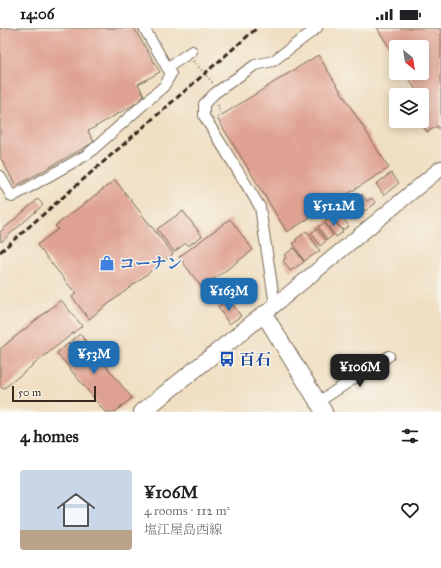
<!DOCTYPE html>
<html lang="en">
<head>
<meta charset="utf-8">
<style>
  :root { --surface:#fff; --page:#f2f2f2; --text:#202124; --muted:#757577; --line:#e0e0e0; --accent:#1f6fb2 }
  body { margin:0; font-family:"IM FELL Great Primer","Noto Serif JP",serif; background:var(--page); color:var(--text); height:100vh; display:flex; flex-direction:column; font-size:15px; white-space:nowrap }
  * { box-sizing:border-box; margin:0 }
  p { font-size:13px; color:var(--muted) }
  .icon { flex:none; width:22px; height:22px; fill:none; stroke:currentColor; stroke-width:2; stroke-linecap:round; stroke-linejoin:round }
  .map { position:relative; height:384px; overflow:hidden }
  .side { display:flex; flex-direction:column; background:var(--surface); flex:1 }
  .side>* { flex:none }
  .needle { width:26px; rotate:150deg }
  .buttons { position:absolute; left:389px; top:12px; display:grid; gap:8px }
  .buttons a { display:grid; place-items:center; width:40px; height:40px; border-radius:4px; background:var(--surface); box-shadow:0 2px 10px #0003; font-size:20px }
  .scale { position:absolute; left:12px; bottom:10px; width:84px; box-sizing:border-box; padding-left:4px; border:2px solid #3b2a1e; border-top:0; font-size:11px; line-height:14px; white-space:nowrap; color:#3b2a1e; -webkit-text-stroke:3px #f7f3e8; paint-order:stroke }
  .price { position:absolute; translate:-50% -34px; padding:0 9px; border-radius:8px; background:var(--accent); color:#fff; font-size:13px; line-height:26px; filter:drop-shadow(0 1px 2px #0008) }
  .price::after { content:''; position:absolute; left:50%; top:24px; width:12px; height:9px; margin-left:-6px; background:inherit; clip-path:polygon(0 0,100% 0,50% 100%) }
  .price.current { background:#222; color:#fff }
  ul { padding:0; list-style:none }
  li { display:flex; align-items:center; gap:12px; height:100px; padding:0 20px }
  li+li { border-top:1px solid var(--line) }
  li span { display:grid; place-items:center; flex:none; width:112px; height:80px; border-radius:4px; color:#555 }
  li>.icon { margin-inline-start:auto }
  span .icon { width:48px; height:48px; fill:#fffc; stroke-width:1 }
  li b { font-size:17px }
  h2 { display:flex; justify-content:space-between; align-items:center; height:48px; padding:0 20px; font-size:17px }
  .status { display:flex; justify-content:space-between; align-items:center; height:28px; padding:0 20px; background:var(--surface); direction:ltr }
  .status svg { height:11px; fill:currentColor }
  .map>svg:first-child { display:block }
  .building { fill:#dfa191 }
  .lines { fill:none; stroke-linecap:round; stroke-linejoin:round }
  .minor-casing { stroke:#7a6957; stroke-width:12 }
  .secondary-casing { stroke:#7a6957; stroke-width:16 }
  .primary-casing { stroke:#7a6957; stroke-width:18 }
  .path { stroke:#7a6957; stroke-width:2; stroke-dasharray:1 3; stroke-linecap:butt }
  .minor { stroke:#fff; stroke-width:10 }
  .secondary { stroke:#fff; stroke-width:14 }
  .primary { stroke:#fff; stroke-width:16 }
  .rail { stroke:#3b2a1e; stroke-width:3; stroke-dasharray:6 3; stroke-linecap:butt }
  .labels { text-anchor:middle; stroke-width:3; stroke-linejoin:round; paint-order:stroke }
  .shop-label { font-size:16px; font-weight:bold; fill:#366cbe; stroke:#f7f3e8; text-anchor:start }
  .transit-label { font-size:16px; font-weight:bold; fill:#164399; stroke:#f7f3e8; text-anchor:start }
</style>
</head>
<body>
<div class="status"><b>14:06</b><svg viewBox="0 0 49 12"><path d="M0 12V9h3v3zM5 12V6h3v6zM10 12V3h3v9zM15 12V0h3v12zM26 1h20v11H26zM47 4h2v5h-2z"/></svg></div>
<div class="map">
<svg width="441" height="384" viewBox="0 0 441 384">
  <rect width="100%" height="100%" fill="#f7f3e8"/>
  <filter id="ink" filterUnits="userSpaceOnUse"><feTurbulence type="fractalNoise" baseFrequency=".025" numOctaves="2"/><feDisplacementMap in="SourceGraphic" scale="8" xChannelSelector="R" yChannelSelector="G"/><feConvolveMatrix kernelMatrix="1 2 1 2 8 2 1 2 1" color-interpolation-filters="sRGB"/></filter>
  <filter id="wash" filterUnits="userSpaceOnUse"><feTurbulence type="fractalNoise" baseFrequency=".012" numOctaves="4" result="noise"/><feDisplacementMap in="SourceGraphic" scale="16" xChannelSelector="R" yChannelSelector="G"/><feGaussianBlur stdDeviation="0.9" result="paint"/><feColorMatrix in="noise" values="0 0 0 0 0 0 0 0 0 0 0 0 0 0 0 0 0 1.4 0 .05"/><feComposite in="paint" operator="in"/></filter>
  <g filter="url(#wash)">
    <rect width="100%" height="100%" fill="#f0dfc2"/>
    <g id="blocks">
      <path class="building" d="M0,0H134L160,44L138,56L144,67L138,74L88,103L94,114L16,158L0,129Z
        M377,0H439L441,3V103L437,98L427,104L420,93H422V83L427,80L422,72V67H419L405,45H422V19H396V30Z
        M318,27L389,140L287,204L217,90Z
        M391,145L399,155L384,167L376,156Z
        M115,152L173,226L89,291L72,269L76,266L37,217L58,201L55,198Z
        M362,166L367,173L372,170L376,175L365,183L356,171Z
        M38,171L43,177L1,214L0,204Z
        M355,172L364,185L357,190L348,177Z
        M183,183L202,208L188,218L186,215L174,224L157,201Z
        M338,184L349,198L342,202L332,188Z
        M331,189L343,204L336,209L325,194Z
        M230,191L253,222L202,260L179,229Z
        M324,195L333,207L327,212L318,199Z
        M317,201L326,213L320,218L311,205Z
        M307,203L320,223L304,233L293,215L297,213L296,211Z
        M294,220L304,234L290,243L283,232L286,230L284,227Z
        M229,271L241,288L229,296L218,279Z
        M61,272L82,298L3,361L0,358V321Z
        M80,306L132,370L115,384H105L57,325Z"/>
    </g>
  </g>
  <g filter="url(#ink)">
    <use href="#blocks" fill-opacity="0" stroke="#7a6957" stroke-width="1"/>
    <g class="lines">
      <g class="minor-casing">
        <path id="minor" d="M167,40L192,23
          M0,148L12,169L88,126L164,58L171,46L144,0
          M275,277L260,179L204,88V76L215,65L255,37L273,33L317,0
          M318,374L389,328"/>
      </g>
      <g class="secondary-casing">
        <path id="secondary" d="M264,286L441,140"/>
      </g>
      <g class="primary-casing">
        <path id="primary" d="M142,384L264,286L324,384"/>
      </g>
      <path class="path" d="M193,33L213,55
        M218,77L220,85"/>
      <use href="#minor" class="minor"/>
      <use href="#secondary" class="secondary"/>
      <use href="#primary" class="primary"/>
      <path class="rail" d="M0,224L257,0"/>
    </g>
  </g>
  <defs>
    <g id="shop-bare" transform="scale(1.2)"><path d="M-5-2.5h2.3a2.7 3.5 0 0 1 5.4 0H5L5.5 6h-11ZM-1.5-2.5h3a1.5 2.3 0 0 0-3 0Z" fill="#3f7fe0" stroke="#f7f3e8" stroke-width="2.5" paint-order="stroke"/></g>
    <g id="bus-bare" transform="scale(1.2)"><path d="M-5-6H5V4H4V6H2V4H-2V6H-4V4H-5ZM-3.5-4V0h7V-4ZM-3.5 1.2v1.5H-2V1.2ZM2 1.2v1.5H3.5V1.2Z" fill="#1a4fb4" stroke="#f7f3e8" stroke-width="2.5" paint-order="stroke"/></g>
  </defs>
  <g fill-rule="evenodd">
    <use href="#shop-bare" x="107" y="235"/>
    <use href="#bus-bare" x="227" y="331"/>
  </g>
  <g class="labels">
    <g class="shop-label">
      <text x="119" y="241">コーナン</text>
    </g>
    <g class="transit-label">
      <text x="239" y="337">百石</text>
    </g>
  </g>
</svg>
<div class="buttons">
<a><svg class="needle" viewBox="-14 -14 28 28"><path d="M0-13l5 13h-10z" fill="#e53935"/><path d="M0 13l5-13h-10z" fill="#757577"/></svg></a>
<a><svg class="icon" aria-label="layers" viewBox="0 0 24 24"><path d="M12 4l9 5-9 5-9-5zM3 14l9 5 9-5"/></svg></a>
</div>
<div class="scale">50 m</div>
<b class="price" style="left:334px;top:199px">¥51.2M</b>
<b class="price" style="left:229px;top:284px">¥163M</b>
<b class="price" style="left:94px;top:347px">¥53M</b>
<b class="price current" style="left:360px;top:360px">¥106M</b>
</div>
<section class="side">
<h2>4 homes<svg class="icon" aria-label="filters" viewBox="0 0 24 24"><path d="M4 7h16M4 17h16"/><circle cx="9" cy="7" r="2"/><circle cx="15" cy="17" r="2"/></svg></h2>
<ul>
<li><span style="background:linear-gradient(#c9d6e8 75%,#b9a48a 0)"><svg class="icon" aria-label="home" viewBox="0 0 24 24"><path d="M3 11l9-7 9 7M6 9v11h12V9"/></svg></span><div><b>¥106M</b><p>4 rooms · 112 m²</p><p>塩江屋島西線</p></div><svg class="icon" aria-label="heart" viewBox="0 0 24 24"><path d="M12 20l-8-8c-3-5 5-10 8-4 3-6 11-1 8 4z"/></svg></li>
</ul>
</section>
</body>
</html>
